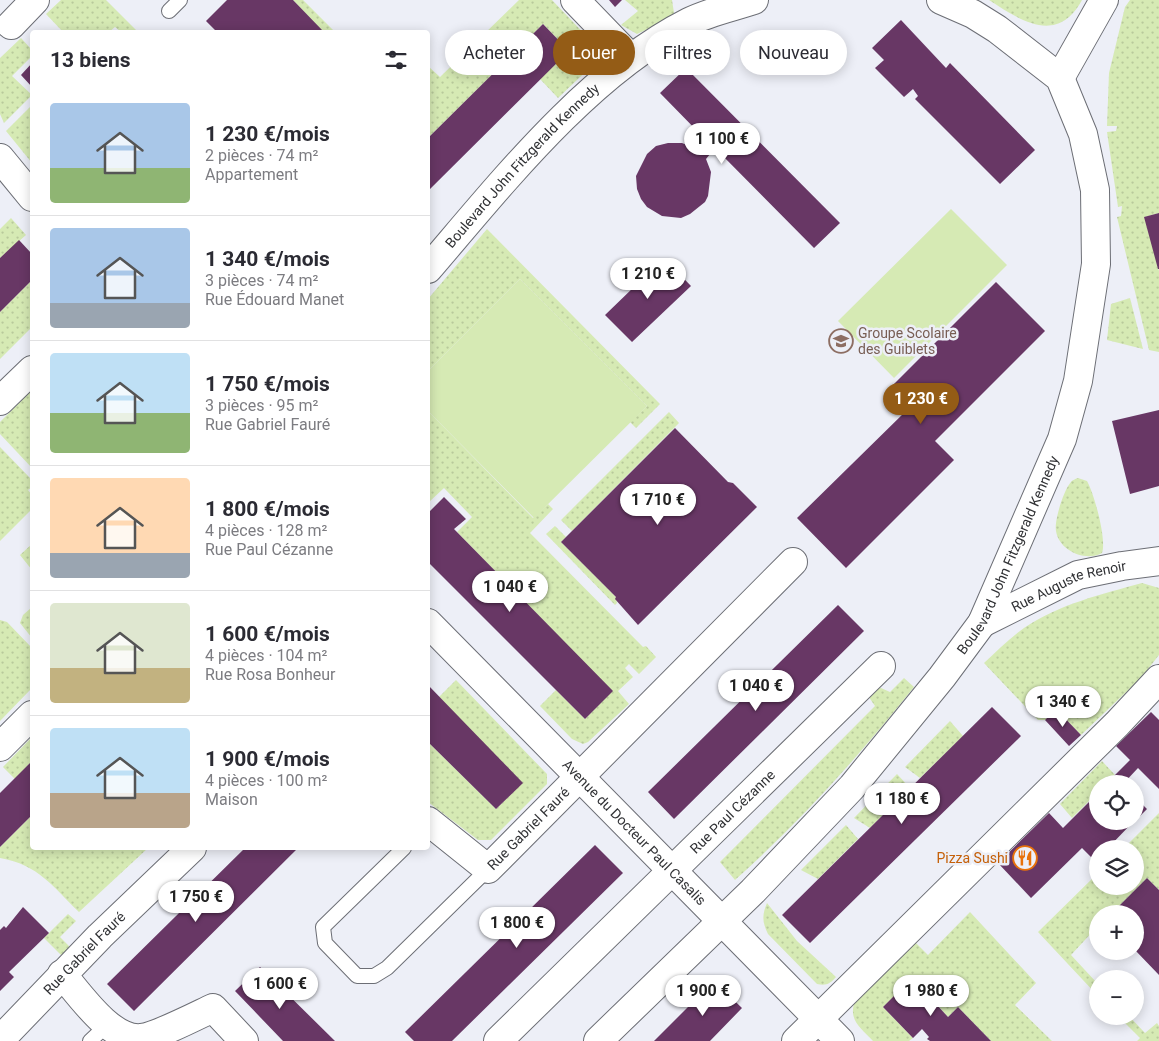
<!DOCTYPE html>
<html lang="fr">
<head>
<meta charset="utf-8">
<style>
  :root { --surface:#fff; --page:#f7f7f7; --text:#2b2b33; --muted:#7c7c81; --line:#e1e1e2; --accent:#945c16 }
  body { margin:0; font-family:Roboto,sans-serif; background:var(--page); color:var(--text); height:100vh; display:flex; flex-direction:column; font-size:19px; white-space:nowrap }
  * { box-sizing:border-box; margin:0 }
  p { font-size:16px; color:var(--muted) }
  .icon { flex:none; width:28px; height:28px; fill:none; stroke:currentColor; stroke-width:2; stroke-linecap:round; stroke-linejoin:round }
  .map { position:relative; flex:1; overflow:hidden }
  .panel { position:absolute; left:30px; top:30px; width:400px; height:820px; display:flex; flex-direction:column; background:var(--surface); border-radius:5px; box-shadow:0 2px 12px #0003 }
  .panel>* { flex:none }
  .top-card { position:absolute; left:445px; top:30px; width:475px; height:45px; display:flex; gap:10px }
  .buttons { position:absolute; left:1089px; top:775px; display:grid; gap:10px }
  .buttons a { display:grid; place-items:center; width:55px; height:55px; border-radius:50%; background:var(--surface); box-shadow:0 2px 12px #0003; font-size:25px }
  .price { position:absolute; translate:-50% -42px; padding:0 11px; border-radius:18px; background:#fff; color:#222; font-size:16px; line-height:32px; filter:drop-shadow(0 1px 2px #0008) }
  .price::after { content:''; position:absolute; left:50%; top:30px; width:15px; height:11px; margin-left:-8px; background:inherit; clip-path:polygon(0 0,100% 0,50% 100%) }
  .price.on { background:var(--accent); color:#fff }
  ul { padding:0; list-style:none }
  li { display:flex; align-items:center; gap:15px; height:125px; padding:0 20px }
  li+li { border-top:1px solid var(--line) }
  li span { display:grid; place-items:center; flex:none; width:140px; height:100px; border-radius:5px; color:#555 }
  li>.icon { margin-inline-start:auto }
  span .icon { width:60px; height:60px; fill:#fffc; stroke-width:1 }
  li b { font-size:21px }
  h2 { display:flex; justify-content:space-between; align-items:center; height:60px; padding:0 20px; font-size:21px }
  .pill { padding:0 18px; border-radius:22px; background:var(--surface); box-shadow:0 2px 12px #0003; font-size:18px; line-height:45px }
  .pill.on { background:var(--accent); color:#fff }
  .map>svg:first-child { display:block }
  .grass { fill:url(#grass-dots) }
  .pitch { fill:#d6eab4 }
  .building { fill:#683765 }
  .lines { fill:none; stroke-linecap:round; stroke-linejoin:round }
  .service-casing { stroke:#6c6e75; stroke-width:16 }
  .minor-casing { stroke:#6c6e75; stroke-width:30 }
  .tertiary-casing { stroke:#6c6e75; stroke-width:30 }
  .service { stroke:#fff; stroke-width:14 }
  .minor { stroke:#fff; stroke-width:28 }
  .tertiary { stroke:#fff; stroke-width:28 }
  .labels { text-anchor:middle; stroke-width:5; stroke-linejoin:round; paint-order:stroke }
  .street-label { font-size:14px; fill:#313235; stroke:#edeff7 }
  .education-label { font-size:14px; fill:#785e54; stroke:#edeff7; text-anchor:start }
  .food-label { font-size:14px; fill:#c56008; stroke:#edeff7; text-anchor:end }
</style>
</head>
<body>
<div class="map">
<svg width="1159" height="1041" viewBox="0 0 1159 1041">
  <defs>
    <pattern id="grass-dots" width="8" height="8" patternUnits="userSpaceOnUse" patternTransform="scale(1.25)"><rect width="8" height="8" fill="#d6eab4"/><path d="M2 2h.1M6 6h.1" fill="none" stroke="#b8c99b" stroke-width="1.8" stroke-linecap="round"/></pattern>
  </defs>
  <rect width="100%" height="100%" fill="#edeff7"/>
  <path class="grass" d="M61,0H106L138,32H121L115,27L109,32H63L46,14Z
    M293,0H303L335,32H316L320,29Z
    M519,0H552L595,45L600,54L598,60L558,98L540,79L569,51L543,24L428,138V66L440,77Z
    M625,0H672L674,13L667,20L637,34L621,25L638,11Z
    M989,0H1082C1057,46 1020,20 989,0Z
    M1130,0H1159V213L1145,217L1159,271V352L1149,350L1117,217L1121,216L1122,206L1118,207L1107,132L1116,131L1117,126H1107L1109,73L1125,7Z
    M21,38L32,50V56L12,76L32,95L4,123L0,114V58Z
    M32,105V163L6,131Z
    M11,218L26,235L0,258V229Z
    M487,229L660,404L636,428L630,422L647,406L520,279L428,371V299Z
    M32,280V327L0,359V312Z
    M1130,298L1143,349L1107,340L1111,304Z
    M32,390V468L0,434V422Z
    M428,411L533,518L548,504L553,509L530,533L643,647L646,646L656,657L639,674L629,664L625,668L633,677L618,691L629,704L588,742L583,744L572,739L540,706L556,690L585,719L612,691L457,532L472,517L444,488L428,503Z
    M669,412L679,423L572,531L561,520Z
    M0,447L32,480V487L28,490L32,495V509L0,541Z
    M1078,478L1087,481C1094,493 1107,540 1102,553C1086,562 1059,551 1056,531C1054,521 1064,489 1071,482C1071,481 1077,478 1078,478Z
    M555,526L566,537L561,542L616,597L617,603L615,605L546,534Z
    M32,544V570L20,555Z
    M1142,583L1159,588V655L1141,678L1081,735L1056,709L1045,720H1038L984,663C997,651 1010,638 1024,628C1059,604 1103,594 1142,583Z
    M32,607V638L20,623L23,615Z
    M0,620L7,622L32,648V688L0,721Z
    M904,678L914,687C859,756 801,821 735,880L720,862L875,706L864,690L881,688L890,692Z
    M456,680L547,774V784L491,840H478L428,802V742L496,809L522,783L439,697Z
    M950,721L963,736L920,778L905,767Z
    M32,737V761L15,779L3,767Z
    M1102,761L1115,775L1106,784H1098L1097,793L1072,818L1060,804Z
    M897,774L910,788L870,828L854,818Z
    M1159,813V890L1147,878L1111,914H1098L1097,927L1071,955L1097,983V995L1038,932L1097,874L1098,886H1135V849H1123Z
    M32,815V848H148L79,912C52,886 39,865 0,858V847Z
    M846,825L858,839L818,879L801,870Z
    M767,903L797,941L836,977C830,984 826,986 817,984L768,934C762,922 762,915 767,903Z
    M970,912L1036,983L1015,1005L1052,1041H991L958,1007L948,1017L913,978L883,1007L913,1038L909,1041H873C862,1029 849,1021 854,1004L915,942L928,955Z
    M68,914L76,921L60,937L72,949L63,957L44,938Z
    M1118,1016H1129L1145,1033L1157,1023L1159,1026V1041H1137L1140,1038Z"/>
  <path class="pitch" d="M951,209L1007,265L894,378L838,321Z
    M520,279L647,406L534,518L428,411V371Z"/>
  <path class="building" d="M227,0H293L322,30L319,32H217L206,21Z
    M609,0H622L615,7Z
    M901,20L946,68L950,63L1035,150L1000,184L915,99L918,96L913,89L904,97L875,68L884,60L872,48Z
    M543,24L569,51L428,191V138Z
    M32,63V87L21,75Z
    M686,68L840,223L814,248L715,148L706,159L711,172L708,196L705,202L690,214L681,218L662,216L647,207L641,199L637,189L636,176L647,154L656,146L668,143H682L694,148L704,138L660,93Z
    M1159,213V269H1158L1144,217Z
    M19,240L32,254V280L0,312V258Z
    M664,258L691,286L632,342L605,315Z
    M996,282L1045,331L935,441L954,460L846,568L797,518L906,411L886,392Z
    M1159,410V486L1130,494L1112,421Z
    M675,428L728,482L733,483L757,507L638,625L615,599L616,597L561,542Z
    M444,497L466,519L454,529L613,691L585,719L428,562V513Z
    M838,605L864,631L674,819L648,792Z
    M428,685L523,783L496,809L428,742Z
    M992,707L1021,736L810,943L782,915Z
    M1056,709L1081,735L1069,746L1045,720Z
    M1151,712L1159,720V789L1138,768L1123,784H1106L1130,760L1116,746Z
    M32,761V815L0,847V793Z
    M1098,793V821H1134L1107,849H1098L1095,861L1082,848L1031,898L998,863L1049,813L1063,828Z
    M1135,797L1147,809L1135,821Z
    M595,845L623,873L452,1041H414L405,1032Z
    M245,848H298L134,1011L107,984Z
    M1147,878L1159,890V975L1135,950V914H1111Z
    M23,907L49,933L9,972L14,977L0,991V930L4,926L6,928Z
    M260,967L335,1041H283L235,991Z
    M912,978L948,1017L958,1007L991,1041H930L927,1039L929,1037L922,1029L913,1038L883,1007Z
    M714,981L742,1008L710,1041H654Z"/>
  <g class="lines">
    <g class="service-casing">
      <path id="service" d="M169,11L180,0
        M404,848L323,927L325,943L357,976H374L387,968L488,869
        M90,1041L107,1025"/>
    </g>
    <g class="minor-casing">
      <g id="minor">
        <path d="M575,0L631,58"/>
        <path d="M11,25L35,0"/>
        <path d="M1060,78L1104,0"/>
        <path id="s1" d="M428,269C501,184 588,73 689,22C709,12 733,7 754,0"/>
        <path d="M0,401L32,370"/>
        <path id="s2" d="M982,623L1078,575L1122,566L1159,561"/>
        <path d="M0,747L32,715"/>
        <path id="s3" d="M428,821L488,869L793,562"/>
        <path d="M62,974C80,995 111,1041 141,1038C155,1037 198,1015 213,1008L244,1041"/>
        <path id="s4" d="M0,1040L100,936L192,848"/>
        <path id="s5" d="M498,1041L881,666"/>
        <path id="s6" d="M598,1041L753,891L852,787L942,677L982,623L1062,439L1078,381L1096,264L1095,190L1083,134L1060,78L997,29L973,14L941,0"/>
        <path d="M796,1041L1117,724L1159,679"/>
      </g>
    </g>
    <g class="tertiary-casing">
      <g id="tertiary">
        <path d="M0,158L32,197"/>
        <path id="s7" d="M428,623L840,1041"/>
      </g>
    </g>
    <use href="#service" class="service"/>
    <use href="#minor" class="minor"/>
    <use href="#tertiary" class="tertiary"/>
  </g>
  <defs>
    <g id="school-ring" transform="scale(1.25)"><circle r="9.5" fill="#edeff7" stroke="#8d6e63" stroke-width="1.5"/><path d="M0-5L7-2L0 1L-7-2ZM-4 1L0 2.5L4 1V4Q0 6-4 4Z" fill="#8d6e63"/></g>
    <g id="restaurant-ring" transform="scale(1.25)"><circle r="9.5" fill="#edeff7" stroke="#e8710a" stroke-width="1.5"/><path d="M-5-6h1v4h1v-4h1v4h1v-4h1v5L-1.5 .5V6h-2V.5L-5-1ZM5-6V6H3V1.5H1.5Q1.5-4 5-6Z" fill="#e8710a"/></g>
  </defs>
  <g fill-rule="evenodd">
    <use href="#school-ring" x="841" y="341"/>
    <use href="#restaurant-ring" x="1025" y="858"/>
  </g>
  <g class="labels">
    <g class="street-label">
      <text dy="5" stroke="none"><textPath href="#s1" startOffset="140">Boulevard John Fitzgerald Kennedy</textPath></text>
      <text dy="5" stroke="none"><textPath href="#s6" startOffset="641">Boulevard John Fitzgerald Kennedy</textPath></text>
      <text dy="5" stroke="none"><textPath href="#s2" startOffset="95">Rue Auguste Renoir</textPath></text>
      <text dy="5" stroke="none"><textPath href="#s5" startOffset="328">Rue Paul Cézanne</textPath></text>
      <text dy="5" stroke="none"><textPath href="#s3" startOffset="134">Rue Gabriel Fauré</textPath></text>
      <text dy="5" stroke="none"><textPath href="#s7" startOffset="294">Avenue du Docteur Paul Casalis</textPath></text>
      <text dy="5" stroke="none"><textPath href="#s4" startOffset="121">Rue Gabriel Fauré</textPath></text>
    </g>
    <g class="education-label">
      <text x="858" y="338">Groupe Scolaire<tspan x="858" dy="16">des Guiblets</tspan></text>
    </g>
    <g class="food-label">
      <text x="1008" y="863">Pizza Sushi</text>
    </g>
  </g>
</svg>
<div class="buttons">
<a><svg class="icon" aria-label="locate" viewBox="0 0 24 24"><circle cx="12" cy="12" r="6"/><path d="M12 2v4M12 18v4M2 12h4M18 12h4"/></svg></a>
<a><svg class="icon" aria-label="layers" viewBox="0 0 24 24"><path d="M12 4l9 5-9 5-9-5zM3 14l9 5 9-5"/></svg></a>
<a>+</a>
<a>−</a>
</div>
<b class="price" style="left:722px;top:165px">1 100 €</b>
<b class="price" style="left:648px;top:300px">1 210 €</b>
<b class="price on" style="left:921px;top:425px">1 230 €</b>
<b class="price" style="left:658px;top:526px">1 710 €</b>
<b class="price" style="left:510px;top:613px">1 040 €</b>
<b class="price" style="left:756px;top:712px">1 040 €</b>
<b class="price" style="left:1063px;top:728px">1 340 €</b>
<b class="price" style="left:902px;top:825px">1 180 €</b>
<b class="price" style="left:196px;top:923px">1 750 €</b>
<b class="price" style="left:517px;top:949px">1 800 €</b>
<b class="price" style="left:280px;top:1010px">1 600 €</b>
<b class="price" style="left:703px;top:1017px">1 900 €</b>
<b class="price" style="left:931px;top:1017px">1 980 €</b>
<div class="top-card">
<a class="pill">Acheter</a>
<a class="pill on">Louer</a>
<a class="pill">Filtres</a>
<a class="pill">Nouveau</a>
</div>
<section class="panel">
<h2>13 biens<svg class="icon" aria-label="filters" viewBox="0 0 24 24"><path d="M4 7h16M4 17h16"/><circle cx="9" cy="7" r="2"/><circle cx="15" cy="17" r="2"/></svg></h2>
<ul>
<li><span style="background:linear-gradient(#a9c7e8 65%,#8fb573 0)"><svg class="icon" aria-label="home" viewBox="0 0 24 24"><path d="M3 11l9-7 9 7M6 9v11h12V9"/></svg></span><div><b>1 230 €/mois</b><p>2 pièces · 74 m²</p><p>Appartement</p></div></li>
<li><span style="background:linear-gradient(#a9c7e8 75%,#9aa5b1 0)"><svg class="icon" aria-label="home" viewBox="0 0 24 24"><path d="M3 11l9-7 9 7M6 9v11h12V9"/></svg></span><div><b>1 340 €/mois</b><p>3 pièces · 74 m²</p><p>Rue Édouard Manet</p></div></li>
<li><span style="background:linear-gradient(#bfe0f5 60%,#8fb573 0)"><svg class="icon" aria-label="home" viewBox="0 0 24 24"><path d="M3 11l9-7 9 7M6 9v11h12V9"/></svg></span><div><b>1 750 €/mois</b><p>3 pièces · 95 m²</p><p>Rue Gabriel Fauré</p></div></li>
<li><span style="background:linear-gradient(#ffd9b3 75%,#9aa5b1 0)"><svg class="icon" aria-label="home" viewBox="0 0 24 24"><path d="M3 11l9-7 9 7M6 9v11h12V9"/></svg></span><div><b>1 800 €/mois</b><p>4 pièces · 128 m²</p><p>Rue Paul Cézanne</p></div></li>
<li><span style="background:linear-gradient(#dfe7d0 65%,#c2b280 0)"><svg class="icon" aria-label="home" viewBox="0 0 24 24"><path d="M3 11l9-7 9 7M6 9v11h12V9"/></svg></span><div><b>1 600 €/mois</b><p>4 pièces · 104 m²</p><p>Rue Rosa Bonheur</p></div></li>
<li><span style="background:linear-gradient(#bfe0f5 65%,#b9a48a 0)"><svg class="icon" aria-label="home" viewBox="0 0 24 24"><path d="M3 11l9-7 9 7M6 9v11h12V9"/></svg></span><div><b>1 900 €/mois</b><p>4 pièces · 100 m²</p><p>Maison</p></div></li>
</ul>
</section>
</div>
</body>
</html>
